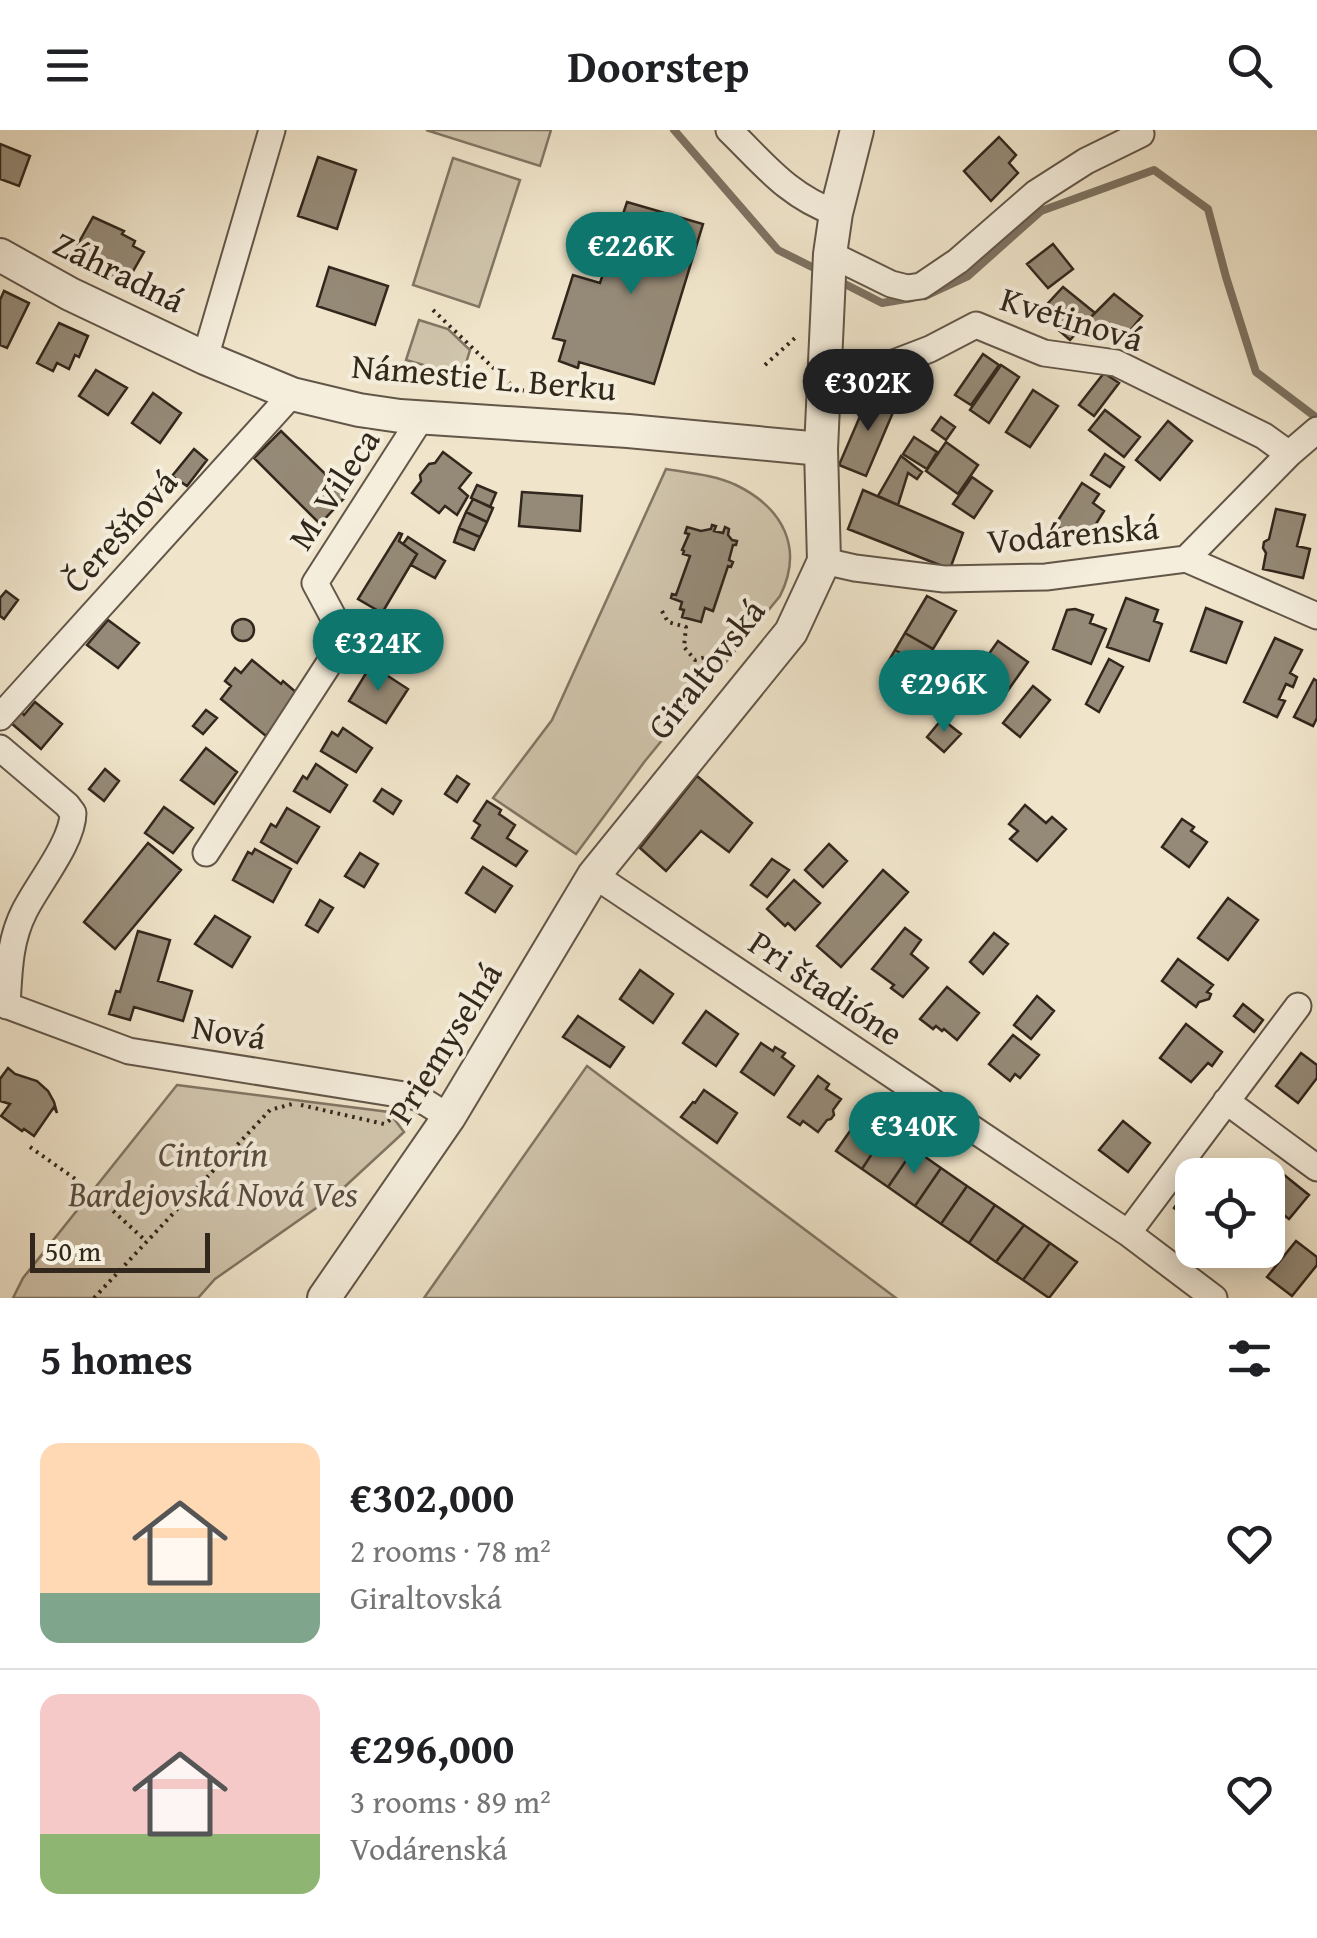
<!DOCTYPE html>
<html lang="en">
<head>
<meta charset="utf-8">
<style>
  :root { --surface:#fff; --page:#f6f6f6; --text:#202124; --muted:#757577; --line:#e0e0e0; --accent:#0f766e }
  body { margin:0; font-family:"Gentium Book Plus",serif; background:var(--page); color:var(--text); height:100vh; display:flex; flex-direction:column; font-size:38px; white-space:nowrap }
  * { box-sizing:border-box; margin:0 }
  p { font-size:32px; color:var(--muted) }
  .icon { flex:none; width:55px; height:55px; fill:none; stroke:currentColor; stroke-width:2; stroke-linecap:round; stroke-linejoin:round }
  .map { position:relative; height:1168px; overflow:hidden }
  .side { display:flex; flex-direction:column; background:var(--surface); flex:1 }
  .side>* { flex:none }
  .controls { position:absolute; left:1175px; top:1028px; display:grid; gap:20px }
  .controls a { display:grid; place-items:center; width:110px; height:110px; border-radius:20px; background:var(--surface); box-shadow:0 5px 25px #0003; font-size:50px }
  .scale { position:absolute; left:30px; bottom:25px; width:180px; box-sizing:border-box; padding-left:10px; border:5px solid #32271c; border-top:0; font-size:28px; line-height:35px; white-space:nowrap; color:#32271c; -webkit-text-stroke:8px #f5eedd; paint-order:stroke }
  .price { position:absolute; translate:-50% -85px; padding:0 22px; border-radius:35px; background:var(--accent); color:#fff; font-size:32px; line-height:65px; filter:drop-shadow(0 2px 5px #0008) }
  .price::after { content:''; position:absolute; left:50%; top:60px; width:30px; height:22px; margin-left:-15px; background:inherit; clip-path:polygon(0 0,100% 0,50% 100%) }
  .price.selected { background:#222; color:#fff }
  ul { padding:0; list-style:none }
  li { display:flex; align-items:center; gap:30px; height:250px; padding:0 40px }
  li+li { border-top:2px solid var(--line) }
  li span { display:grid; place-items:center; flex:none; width:280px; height:200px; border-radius:20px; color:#555 }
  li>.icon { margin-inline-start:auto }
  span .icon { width:120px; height:120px; fill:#fffc; stroke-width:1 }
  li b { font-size:42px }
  h2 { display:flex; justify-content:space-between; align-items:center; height:120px; padding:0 40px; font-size:42px }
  header { display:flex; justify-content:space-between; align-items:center; height:130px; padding:0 40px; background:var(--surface); font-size:45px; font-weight:700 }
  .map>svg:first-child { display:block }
  .green { fill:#d0c5ad; stroke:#817664; stroke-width:2.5 }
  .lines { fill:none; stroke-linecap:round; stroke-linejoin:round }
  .stream { stroke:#7d7262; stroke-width:8 }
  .building { fill:#958a77; stroke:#32271c; stroke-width:2.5 }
  .minor-casing { stroke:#625648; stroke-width:29 }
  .tertiary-casing { stroke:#625648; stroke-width:36 }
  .path { stroke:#32271c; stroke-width:4; stroke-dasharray:2.5 5; stroke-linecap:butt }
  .minor { stroke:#f5eedd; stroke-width:25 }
  .tertiary { stroke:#f5eedd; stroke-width:32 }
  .labels { text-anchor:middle; stroke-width:8; stroke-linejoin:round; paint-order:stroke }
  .street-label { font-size:35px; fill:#32271c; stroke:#f5eedd }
  .park-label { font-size:35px; font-style:italic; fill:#5a4e40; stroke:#f5eedd }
</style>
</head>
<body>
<header><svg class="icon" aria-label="menu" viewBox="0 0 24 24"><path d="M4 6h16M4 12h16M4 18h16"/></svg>Doorstep<svg class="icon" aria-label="search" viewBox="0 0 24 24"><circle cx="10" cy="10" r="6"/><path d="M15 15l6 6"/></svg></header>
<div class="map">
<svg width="1317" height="1168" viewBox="0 0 1317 1168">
  <rect width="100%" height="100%" fill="#f0e5cb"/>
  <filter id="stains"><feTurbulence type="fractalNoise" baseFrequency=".002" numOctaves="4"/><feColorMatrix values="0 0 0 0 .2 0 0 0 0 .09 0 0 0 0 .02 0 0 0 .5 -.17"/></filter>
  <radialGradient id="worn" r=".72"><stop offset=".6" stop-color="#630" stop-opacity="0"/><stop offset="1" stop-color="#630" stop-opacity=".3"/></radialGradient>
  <path class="green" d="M426,0H551L540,36Z
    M453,28L520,50L479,177L413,155Z
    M419,190L448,199L470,220L462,246L406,230Z
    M666,339C690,343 715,345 736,355C783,378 804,418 780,466L645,631L576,724L493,668L552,590Z
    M587,936L896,1168H424Z
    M177,955L389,982L404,1002L339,1062L215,1149L198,1168H13L23,1148Z"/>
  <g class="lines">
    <path class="stream" d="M674,0L778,120L820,141
      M837,150L882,173L912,168
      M925,166L968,146L1041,81L1154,40L1208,79L1226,147L1256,242L1317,288"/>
  </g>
  <path class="building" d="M999,7L1016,25L1009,33L1018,43L991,71L964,41Z
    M0,14L30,26L19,56L0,49Z
    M318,27L356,40L337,99L298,86Z
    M627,72L703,94L654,254L579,232L578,238L559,231L565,211L553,208L573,145L600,153Z
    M93,87L124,101L122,104L135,111L133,116L144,122L132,143L121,137L114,150L99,142L102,137L74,121Z
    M1053,114L1073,139L1048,158L1027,134Z
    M329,137L388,156L375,195L317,176Z
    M1063,157L1095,183L1070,210L1039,183Z
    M4,161L29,173L7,218L0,215V170Z
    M1114,164L1142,186L1120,213L1089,189Z
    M59,193L88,206L79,227L75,225L69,239L57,233L53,241L37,233Z
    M983,224L999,235L971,275L955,265Z
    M1001,235L1019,247L989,293L970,280Z
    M96,240L127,258L108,285L79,266Z
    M1104,243L1119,253L1094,286L1079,275Z
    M1033,260L1058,276L1030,317L1006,302Z
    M153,263L181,283L160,313L132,293Z
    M870,263L897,273L866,346L839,335Z
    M1105,280L1140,307L1124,327L1089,300Z
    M941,287L955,297L946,310L932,300Z
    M1168,291L1192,311L1160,350L1136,330Z
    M281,301L347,365L320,394L254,328Z
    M914,307L937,322L927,339L903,324Z
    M946,312L978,335L958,364L926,341Z
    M194,319L207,330L187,356L172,346Z
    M443,322L471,343L459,358L468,366L457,385L445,376L439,383L412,363L421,351L420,345L429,334L435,333Z
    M1105,324L1124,337L1110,357L1091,345Z
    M901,326L922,342L917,349L908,343L898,375L878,366Z
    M972,347L992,361L974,388L953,374Z
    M1082,353L1099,364L1093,373L1104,381L1083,415L1055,395Z
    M477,355L496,363L490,377L471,368Z
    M863,360L963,403L950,439L848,399Z
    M522,362L582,366L580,401L519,396Z
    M473,369L493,378L487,392L466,382Z
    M1276,379L1305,385L1297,416L1310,419L1303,448L1263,439L1266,423L1263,418L1264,412L1269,409Z
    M466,382L487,392L480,407L459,398Z
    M712,395L716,396L714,401L723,403L725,397L729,399L728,405L732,410L737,411L736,415H733L729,430L733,432L731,437L728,436L713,481L705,478L701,492L682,487L684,480L680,479L682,472L671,468L672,464L676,465L690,426L683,424L684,421L682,420L689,404L685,403L687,397L701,401L711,399Z
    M459,398L480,407L474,420L454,412Z
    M399,403L402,404L399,411L417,424L382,483L358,469Z
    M408,407L445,431L435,448L411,435L417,424L403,414Z
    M6,461L18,470L4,489L0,486V468Z
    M927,466L956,481L933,519L905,503Z
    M1126,468L1158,480L1154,491L1162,494L1149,531L1107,517Z
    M1206,478L1242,492L1226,533L1191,521Z
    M1075,479L1093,485L1090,493L1106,499L1091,534L1053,519L1067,480Z
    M232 500a11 11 0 1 1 22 0a11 11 0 1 1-22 0Z
    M108,490L139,513L118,538L87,515Z
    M382,497L403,510L393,526L372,512Z
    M905,503L933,519L923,535L895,520Z
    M1275,508L1302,520L1290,543L1297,547L1293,557L1286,554L1279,569L1285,571L1277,587L1244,572Z
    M998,511L1028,532L1004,566L974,545Z
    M895,520L923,535L916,548L888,532Z
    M1109,529L1123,537L1099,582L1086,574Z
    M252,530L281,554L283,551L298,564L266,606L221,569L231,556L225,551L235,538L241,543Z
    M371,535L408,559L386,593L349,571Z
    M1314,549L1317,551V588L1313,596L1294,587Z
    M1033,556L1050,570L1020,607L1003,593Z
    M35,572L62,594L41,619L10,592L19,580L24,585Z
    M206,580L217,588L203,604L193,596Z
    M942,589L961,604L944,622L927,607Z
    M343,598L372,618L356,642L321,621L332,602L338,606Z
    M206,618L237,642L214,674L181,650Z
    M316,634L347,655L330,682L294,661L303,646L307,649Z
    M105,639L119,651L104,671L89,659Z
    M457,646L469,654L457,672L445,664Z
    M697,646L752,693L729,722L701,701L666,741L640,718Z
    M382,659L401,671L393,684L374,671Z
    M487,671L501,680L499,684L515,695L507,708L527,721L516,736L472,708L480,695L474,691Z
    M1025,675L1046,693L1052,687L1066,699L1037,731L1010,709L1018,701L1009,694Z
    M164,677L193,698L173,723L145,703Z
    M287,678L319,697L297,733L261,712L271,694L276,697Z
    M1182,689L1194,697L1191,701L1207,712L1189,737L1162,717Z
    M148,713L181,740L115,819L84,792Z
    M829,714L847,731L823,757L805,740Z
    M255,719L291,739L273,772L233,750L248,722L252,724Z
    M360,723L378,734L364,757L345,746Z
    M772,729L789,740L767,767L751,755Z
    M483,737L512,756L495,782L466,763Z
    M883,740L908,762L841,837L817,816Z
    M794,750L820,773L795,800L788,793L785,796L767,779Z
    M1228,768L1258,790L1228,830L1198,808Z
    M320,770L333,778L318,802L306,795Z
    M215,786L250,807L232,837L195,814Z
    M905,798L921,810L911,824L928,838L903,867L891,858L894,855L872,839Z
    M138,801L170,810L158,851L192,861L183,891L134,877L130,890L109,884L116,861L120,862Z
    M994,803L1008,814L983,844L970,832Z
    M1178,829L1213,855L1207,862L1211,864L1209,869L1199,872L1196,877L1162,851Z
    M640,840L673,864L653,893L620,869Z
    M947,857L979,883L957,910L944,899L942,901L936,896L933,899L920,889Z
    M1037,866L1054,881L1031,909L1014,895Z
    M1243,874L1263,890L1254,902L1234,886Z
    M706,881L738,904L716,936L683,913Z
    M578,886L624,917L610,937L563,907Z
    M1186,894L1222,922L1212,936L1208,933L1191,952L1160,928Z
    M1013,905L1039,925L1020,948L1015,944L1010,951L989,934Z
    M761,913L773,921L775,917L785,923L782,927L794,936L774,965L741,942Z
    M1301,923L1317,935V948L1298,973L1276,956Z
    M8,938L15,944L37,951L48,961L54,972L57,983L54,977L34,1006L24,999L22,1001L1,986L10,974L0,971V949Z
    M818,946L829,954L826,959L841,969L833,980L834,985L831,989L827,990L818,1002L803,991L800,995L788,987Z
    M704,960L737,983L717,1013L681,987L693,972L695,973Z
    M862,984L887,1001L862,1039L836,1021Z
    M1123,991L1150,1013L1128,1042L1099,1020Z
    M887,1001L914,1019L888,1057L862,1039Z
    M914,1019L941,1038L915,1076L888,1057Z
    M941,1038L967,1056L941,1094L915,1076Z
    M1278,1040L1309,1065L1289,1089L1276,1079L1268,1088V1053Z
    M1192,1053V1092L1174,1078Z
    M967,1056L995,1075L969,1113L941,1094Z
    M995,1075L1024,1095L996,1132L969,1113Z
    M1024,1095L1050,1113L1023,1150L996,1132Z
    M1296,1111L1317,1127V1135L1292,1166L1267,1147Z
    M1050,1113L1077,1132L1049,1168L1023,1150Z"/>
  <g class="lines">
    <g class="minor-casing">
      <path id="minor" d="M729,0C764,34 788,66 836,83
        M830,124L891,154L907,158L921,156L958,131L1036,63L1086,31L1141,4
        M205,228L272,0
        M824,239H878L930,219L976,195L1044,223L1116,233L1264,306L1289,324
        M1186,429L1289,324L1317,300
        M824,431L855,438L944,449L1046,447L1186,429L1317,486
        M0,587L292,264
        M0,618L67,675L73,683C73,712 37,755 24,782C9,812 9,843 7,876
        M206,723L345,509L315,453L421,288
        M594,745L1128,1103L1214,1168
        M0,873L129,921L417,967L449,987
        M1226,971L1317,1038
        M1128,1103L1298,876"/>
    </g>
    <g class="tertiary-casing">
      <path id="tertiary" d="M0,125L70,164L205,228L292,264L359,280L400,286L628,301L821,319
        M324,1168L449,987L594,745L791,502L824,431L821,319L830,124L836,83L857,0"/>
    </g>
    <path class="path" d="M433,180L509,253L519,260L578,267
      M765,235L796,207
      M662,481L668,492L686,497L684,517L695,530L729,521L738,522
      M301,975L384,994L393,988
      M30,1017L88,1058L146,1111
      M94,1168L270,980L292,974"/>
    <use href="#minor" class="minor"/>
    <use href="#tertiary" class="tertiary"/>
  </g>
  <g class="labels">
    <g class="street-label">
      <text transform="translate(119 142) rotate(26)" y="12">Záhradná</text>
      <text transform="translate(1072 189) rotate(17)" y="12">Kvetinová</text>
      <text transform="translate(484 247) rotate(5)" y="12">Námestie L. Berku</text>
      <text transform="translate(334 359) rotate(-57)" y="12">M. Vileca</text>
      <text transform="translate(120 401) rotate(-48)" y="12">Čerešňová</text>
      <text transform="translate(1073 404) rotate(-5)" y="12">Vodárenská</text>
      <text transform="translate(706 539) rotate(-52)" y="12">Giraltovská</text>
      <text transform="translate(826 858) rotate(34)" y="12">Pri štadióne</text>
      <text transform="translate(229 902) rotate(9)" y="12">Nová</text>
      <text transform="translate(445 913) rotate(-58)" y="12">Priemyselná</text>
    </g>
    <g class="park-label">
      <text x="213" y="1036">Cintorín<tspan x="213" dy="40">Bardejovská Nová Ves</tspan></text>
    </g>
  </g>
  <rect width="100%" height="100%" filter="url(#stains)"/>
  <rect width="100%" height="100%" fill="url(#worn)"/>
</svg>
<div class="controls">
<a><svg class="icon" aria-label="locate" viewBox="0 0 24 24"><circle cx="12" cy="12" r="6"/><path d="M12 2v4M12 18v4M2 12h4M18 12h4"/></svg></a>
</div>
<div class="scale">50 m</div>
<b class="price" style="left:631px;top:167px">€226K</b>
<b class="price selected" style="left:868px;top:304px">€302K</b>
<b class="price" style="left:378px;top:564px">€324K</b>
<b class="price" style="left:944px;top:605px">€296K</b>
<b class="price" style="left:914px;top:1047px">€340K</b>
</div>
<section class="side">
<h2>5 homes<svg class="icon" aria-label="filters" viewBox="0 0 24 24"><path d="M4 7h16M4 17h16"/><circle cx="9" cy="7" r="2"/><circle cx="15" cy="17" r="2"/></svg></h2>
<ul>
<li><span style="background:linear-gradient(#ffd9b3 75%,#7fa58c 0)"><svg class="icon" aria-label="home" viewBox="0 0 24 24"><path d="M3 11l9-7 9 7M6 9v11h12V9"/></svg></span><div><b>€302,000</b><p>2 rooms · 78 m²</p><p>Giraltovská</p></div><svg class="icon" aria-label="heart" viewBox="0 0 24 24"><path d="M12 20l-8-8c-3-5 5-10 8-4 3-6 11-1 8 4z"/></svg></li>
<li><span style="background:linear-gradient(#f6c9c9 70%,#8fb573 0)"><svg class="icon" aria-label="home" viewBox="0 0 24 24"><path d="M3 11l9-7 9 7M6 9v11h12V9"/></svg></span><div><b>€296,000</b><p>3 rooms · 89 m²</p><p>Vodárenská</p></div><svg class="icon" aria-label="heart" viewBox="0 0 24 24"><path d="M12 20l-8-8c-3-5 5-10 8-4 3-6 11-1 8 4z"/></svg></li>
</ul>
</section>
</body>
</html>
